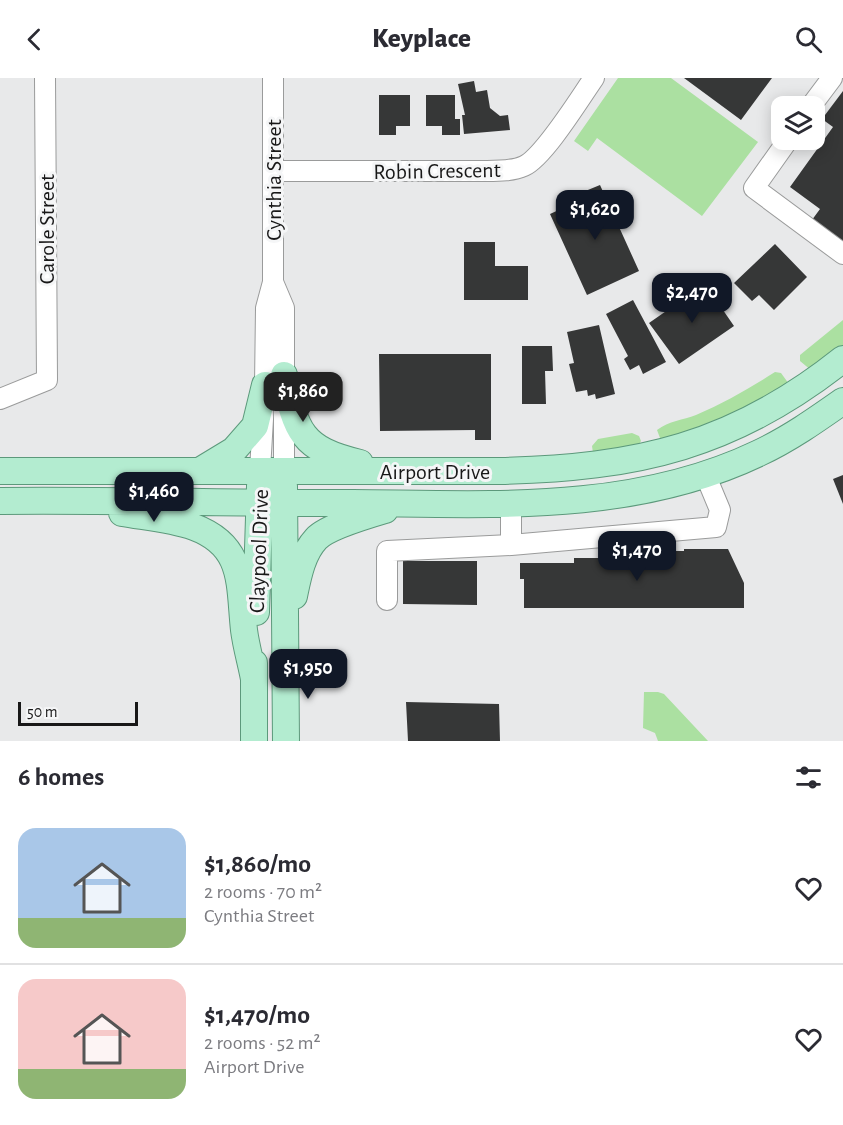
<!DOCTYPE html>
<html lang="en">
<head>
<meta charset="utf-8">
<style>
  :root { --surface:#fff; --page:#f7f7f7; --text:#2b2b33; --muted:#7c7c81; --line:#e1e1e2; --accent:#111827 }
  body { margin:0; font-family:"Alegreya Sans",sans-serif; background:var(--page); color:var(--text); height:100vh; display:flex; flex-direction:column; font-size:22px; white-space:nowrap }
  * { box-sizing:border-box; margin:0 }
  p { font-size:20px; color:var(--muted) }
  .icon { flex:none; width:33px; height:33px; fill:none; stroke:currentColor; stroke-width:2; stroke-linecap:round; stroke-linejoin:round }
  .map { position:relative; height:663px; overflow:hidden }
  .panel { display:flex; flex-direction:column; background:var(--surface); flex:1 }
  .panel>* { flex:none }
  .controls { position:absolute; left:771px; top:18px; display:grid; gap:12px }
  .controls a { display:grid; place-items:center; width:54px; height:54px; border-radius:12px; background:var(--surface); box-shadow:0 3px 15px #0003; font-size:30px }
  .scale { position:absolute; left:18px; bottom:15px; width:120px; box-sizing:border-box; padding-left:6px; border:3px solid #181818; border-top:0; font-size:16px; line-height:21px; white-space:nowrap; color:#181818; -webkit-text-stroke:4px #f5f6f7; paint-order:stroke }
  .price { position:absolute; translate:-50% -51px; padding:0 14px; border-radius:12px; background:var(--accent); color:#fff; font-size:20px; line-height:39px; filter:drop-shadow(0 2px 3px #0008) }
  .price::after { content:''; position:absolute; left:50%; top:36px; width:18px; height:14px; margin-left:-9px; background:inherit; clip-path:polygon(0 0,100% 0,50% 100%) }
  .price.current { background:#222; color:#fff }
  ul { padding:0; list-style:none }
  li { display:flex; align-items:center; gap:18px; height:150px; padding:0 18px }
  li+li { border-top:2px solid var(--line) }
  li span { display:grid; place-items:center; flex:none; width:168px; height:120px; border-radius:18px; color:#555 }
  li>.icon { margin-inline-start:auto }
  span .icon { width:72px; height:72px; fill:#fffc; stroke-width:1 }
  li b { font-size:26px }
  h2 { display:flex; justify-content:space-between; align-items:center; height:72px; padding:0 18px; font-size:26px }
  header { display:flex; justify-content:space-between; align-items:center; height:78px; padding:0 18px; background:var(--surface); font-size:27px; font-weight:800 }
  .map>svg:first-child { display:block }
  .green { fill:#abe0a1 }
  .building { fill:#363737 }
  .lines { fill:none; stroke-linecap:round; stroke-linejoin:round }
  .minor-casing { stroke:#9a9b9b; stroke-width:22 }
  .major-casing { stroke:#5c997b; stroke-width:28 }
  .minor { stroke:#fff; stroke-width:20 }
  .major { stroke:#b3ecd0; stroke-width:26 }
  .labels { text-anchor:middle; stroke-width:6; stroke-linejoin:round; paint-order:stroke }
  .street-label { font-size:22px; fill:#181818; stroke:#f5f6f7 }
</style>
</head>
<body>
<header><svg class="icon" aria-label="back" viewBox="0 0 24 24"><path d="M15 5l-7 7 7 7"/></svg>Keyplace<svg class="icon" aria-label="search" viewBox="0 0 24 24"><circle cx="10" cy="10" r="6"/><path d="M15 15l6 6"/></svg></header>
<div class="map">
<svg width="843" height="663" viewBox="0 0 843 663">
  <rect width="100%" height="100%" fill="#e8e9ea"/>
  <path class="green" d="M618,0H671L758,64L702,138L597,60L588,73L574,63Z
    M843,242V268L817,291L812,293L800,283V277Z
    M775,294L781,295L789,306L788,312L667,365L660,360L657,352C669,343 683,342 696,337C724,325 750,310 775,294Z
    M632,355L639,358L641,363L635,373L593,375L592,368L598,361Z
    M644,614H658L664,616L708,663H658L655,655L643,650Z"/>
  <path class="building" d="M684,0H772L741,42Z
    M474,3L476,14L487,12L490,30L500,38L508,37L510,52L464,56L462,37H465L458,6Z
    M843,13V170L809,146L820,131L790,109L833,49L822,41Z
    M379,17H410V48H396V57H379Z
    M426,17H455V41H460V57H442V48H426Z
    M600,107L639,193L587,217L550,136L587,119L583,114Z
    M464,164H495V188H528V222H464Z
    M775,166L807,199L774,232L759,217L752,223L734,205Z
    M705,206L734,248L679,286L649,245Z
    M633,222L666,284L643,296L639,287L630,292L624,281L628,278L606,236Z
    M599,247L615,316L596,321L595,316L588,318L587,312L576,314L569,286L574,285L567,254Z
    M522,268H552L553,293H545L546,326H522Z
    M379,276H491V362H475V352L380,353Z
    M843,397V426L833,401Z
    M684,471H728L744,505V530H524V501H520V485H574V480H609V477L650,476V473H684Z
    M403,483H477V527L403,526Z
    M406,624L499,626L500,663H408Z"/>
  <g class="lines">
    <g class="minor-casing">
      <path id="minor" d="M811,28L832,0
        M788,62L754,110L843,176
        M273,93H487C499,93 513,93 524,88C544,79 580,20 594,0
        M273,204L284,230V392
        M0,321L47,302L45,0
        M260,392L265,307L266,230L273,204V0
        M511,425V467L716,449L720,432L705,396
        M387,522V473L511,467"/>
    </g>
    <g class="major-casing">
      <path id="major" d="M284,297C296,354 301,371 360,385
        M201,392L234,372L255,348L265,307
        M0,393H500C637,390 734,368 843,281
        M284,408L286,663
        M0,423C118,422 236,425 353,425C489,426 632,436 759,375C789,361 816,342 843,323
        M122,435C145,439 171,441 194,449C245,468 239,506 244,552C246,568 251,585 254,601
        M294,518C298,499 302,476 316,461C327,449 368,437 385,432
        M256,534L260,408
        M254,663V585"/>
    </g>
    <use href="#minor" class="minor"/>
    <use href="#major" class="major"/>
  </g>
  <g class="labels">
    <g class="street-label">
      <text transform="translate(437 92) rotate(-1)" y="8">Robin Crescent</text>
      <text transform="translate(273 102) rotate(-90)" y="8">Cynthia Street</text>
      <text transform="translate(46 151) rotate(-90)" y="8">Carole Street</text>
      <text x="435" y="401">Airport Drive</text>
      <text transform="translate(258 473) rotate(-88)" y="8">Claypool Drive</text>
    </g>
  </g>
</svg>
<div class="controls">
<a><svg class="icon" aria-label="layers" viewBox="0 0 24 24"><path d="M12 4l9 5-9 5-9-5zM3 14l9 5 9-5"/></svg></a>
</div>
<div class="scale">50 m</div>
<b class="price" style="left:595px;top:163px">$1,620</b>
<b class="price" style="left:692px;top:246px">$2,470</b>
<b class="price current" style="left:303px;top:345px">$1,860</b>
<b class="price" style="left:154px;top:445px">$1,460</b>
<b class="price" style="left:637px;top:504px">$1,470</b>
<b class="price" style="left:308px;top:622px">$1,950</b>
</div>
<section class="panel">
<h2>6 homes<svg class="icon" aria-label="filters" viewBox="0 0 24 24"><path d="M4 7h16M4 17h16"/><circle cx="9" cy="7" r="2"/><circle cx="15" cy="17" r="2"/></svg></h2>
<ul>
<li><span style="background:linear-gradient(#a9c7e8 75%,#8fb573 0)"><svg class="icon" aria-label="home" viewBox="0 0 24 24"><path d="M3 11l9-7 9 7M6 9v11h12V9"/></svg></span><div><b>$1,860/mo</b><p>2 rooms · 70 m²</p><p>Cynthia Street</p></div><svg class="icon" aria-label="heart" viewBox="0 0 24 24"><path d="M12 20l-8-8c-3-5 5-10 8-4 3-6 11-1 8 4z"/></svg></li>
<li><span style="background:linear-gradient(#f6c9c9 75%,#8fb573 0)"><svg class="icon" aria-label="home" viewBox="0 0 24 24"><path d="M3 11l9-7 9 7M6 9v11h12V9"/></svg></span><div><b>$1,470/mo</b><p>2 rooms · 52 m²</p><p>Airport Drive</p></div><svg class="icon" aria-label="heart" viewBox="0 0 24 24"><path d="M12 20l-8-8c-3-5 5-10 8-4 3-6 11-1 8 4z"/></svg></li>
</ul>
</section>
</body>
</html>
